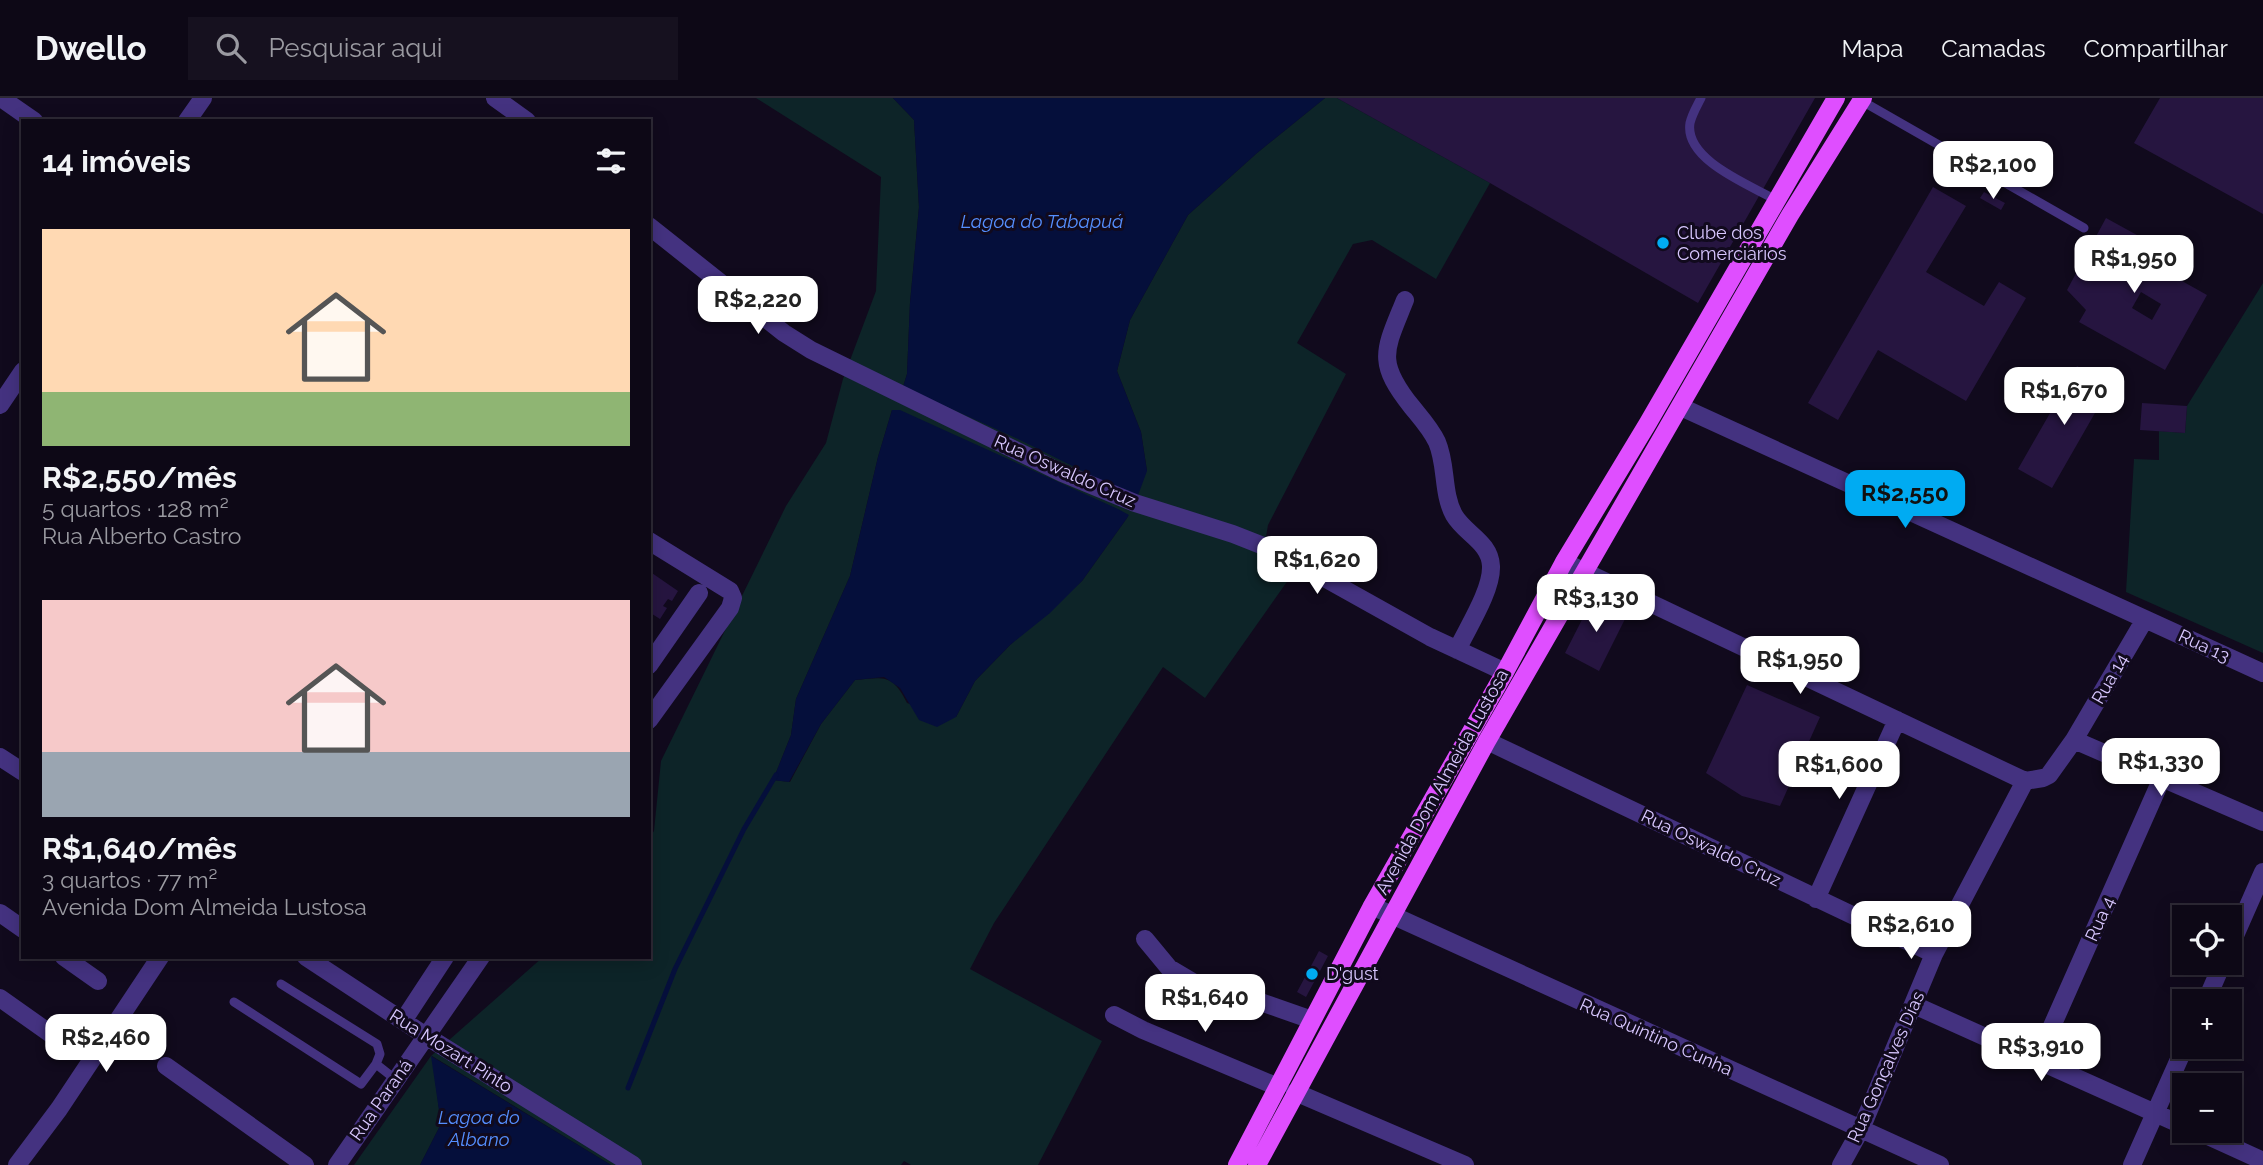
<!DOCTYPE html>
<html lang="pt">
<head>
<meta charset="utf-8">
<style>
  :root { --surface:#0d0816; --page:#16111f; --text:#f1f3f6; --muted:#9a9aa1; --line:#2d2935; --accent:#00abf2 }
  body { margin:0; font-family:Raleway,sans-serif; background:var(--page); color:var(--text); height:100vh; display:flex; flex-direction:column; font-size:26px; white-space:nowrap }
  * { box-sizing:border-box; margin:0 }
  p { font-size:23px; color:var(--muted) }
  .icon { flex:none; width:38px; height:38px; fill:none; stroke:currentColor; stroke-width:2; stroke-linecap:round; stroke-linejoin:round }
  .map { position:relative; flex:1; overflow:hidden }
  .side { position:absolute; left:21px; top:21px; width:630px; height:840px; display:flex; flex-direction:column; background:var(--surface); border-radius:0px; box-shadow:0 4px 18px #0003,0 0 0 2px var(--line) }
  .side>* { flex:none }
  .controls { position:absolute; left:2172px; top:807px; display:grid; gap:14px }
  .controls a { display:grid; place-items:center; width:70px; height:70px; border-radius:0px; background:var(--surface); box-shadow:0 4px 18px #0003,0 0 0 2px var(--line); font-size:35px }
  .price { position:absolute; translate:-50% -60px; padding:0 16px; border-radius:14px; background:#fff; color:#222; font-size:23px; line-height:46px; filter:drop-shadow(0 2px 4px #0008) }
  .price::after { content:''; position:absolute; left:50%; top:42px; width:21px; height:16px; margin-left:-10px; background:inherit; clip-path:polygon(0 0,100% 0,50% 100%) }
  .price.on { background:var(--accent); color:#111 }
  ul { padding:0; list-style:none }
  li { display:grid; align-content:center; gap:14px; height:371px; padding:0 21px }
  li span { display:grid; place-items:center; height:217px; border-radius:0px; color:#555 }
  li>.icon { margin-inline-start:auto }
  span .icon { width:126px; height:126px; fill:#fffc; stroke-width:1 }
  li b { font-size:30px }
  h2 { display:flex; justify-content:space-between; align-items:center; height:84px; padding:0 21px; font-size:30px }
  header { display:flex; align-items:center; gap:42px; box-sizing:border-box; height:98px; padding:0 35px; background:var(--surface); border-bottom:2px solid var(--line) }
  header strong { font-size:33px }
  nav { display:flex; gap:38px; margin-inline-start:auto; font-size:24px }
  .search { width:490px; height:63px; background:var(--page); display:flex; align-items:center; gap:18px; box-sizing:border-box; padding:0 24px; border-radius:0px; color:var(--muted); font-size:26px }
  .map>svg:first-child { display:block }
  .green { fill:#0d2428; fill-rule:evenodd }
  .water { fill:#050f3b }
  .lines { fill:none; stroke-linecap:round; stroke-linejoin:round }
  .stream { stroke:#050f3b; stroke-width:5 }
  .building { fill:#261540; fill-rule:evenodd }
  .service { stroke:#443280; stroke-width:9 }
  .minor { stroke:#443280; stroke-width:18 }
  .primary { stroke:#df4eff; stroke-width:18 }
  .poi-dot { fill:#00abf2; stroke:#110a1d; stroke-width:2.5 }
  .labels { text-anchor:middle; stroke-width:6; stroke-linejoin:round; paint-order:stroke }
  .poi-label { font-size:18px; fill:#d8c7ff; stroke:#110a1d; text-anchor:start }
  .street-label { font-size:18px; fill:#d8c7ff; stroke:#110a1d }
  .water-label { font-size:19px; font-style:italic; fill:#558fff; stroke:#110a1d }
</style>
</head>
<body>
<header>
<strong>Dwello</strong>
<div class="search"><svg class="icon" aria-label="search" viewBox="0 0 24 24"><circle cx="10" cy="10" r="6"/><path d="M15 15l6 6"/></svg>Pesquisar aqui</div>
<nav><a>Mapa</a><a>Camadas</a><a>Compartilhar</a></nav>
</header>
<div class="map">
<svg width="2263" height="1067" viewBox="0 0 2263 1067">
  <rect width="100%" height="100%" fill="#110a1d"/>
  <path class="green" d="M756,0H893L914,22L919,109L910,205L907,276L903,289L945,306L1147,373L1141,334L1117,273L1130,222L1188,117L1257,55L1325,0H1337L1490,85L1436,181L1372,142L1353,146L1297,245L1346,276L1268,427L1263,456L1291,478L1205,600L1163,569L994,825L970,871L1102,943L1038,1067H911L904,1063L901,1067H611L432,958L441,1026L420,1067H354L431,958L543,859H649V740L654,733L661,663L786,408L826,345L843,281L876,193L881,79ZM892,312L1128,417L1127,420L1082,483L1010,547L975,583L956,619L907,605C893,576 884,579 855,582L821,626L790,684L773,682L791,637L796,601L850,478L878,359Z
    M2263,185V555L2126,494L2134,361L2159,362V333L2185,335L2187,308Z"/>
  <path class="water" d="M893,0H1325L1257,55L1188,117L1130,222L1117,273L1141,334L1147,373L1137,400L1018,341L903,289L907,276L910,205L919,109L914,22Z
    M892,312H900L1118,411L1129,417L1127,420L1082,483L1050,515L1010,547L975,583L956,619L937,629L919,622L900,590L884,579L855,582L821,626L789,684L773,682L791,637L796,601L850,478L878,359Z
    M431,958L611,1067H420L441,1026Z"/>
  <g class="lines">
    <path class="stream" d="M628,990L675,871L744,731L776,677"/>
  </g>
  <path class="building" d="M1337,0H1815L1698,205L1490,85Z
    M2160,0H2263V116L2134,45Z
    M1933,89L1966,108L1926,174L1984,208L1999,184L2026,200L1966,303L1878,252L1838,322L1808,305Z
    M1984,94L2005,105L2001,112L1980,100Z
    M2106,120L2166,153L2157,169L2207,197L2165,272L2079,224L2086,212L2067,192ZM2141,194L2161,206L2152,222L2132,210Z
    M2077,268L2111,287L2052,390L2018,371Z
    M2142,305L2187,308L2185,335L2140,332Z
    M649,473L678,493L672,503L668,501L663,508L667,510L660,521L649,514Z
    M1593,500L1627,517L1599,573L1565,555Z
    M1747,587L1820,619L1780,708L1742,698L1706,675Z
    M1319,853L1328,858L1306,899L1297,894Z"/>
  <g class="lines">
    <path class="service" d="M1701,0C1697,8 1692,16 1690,25C1684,62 1750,87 1776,102
      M1862,3L2084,130
      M234,904L361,986L376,966L380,956L377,946L281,886
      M376,966L395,981"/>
    <path class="minor" d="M1,0L34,23
      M495,0L527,23
      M187,23L203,0
      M649,128L784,235L811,252L1062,375L1135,405L1233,436L1276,453L1430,539L1505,574
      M1405,202C1385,252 1375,263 1412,309C1421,320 1431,331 1437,344C1447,367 1442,395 1454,417C1465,436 1490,444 1491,468C1492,492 1468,529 1457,552
      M0,307L23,273
      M1681,309L2263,575
      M649,443L730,493L733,500L730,510L649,622
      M1564,464L2025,683L2043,680L2049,677L2074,642L2145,521
      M649,567L699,495
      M2074,642L2263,724
      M1487,643L1934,856
      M0,659L23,674
      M1816,801L1897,622
      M1372,808L1940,1067
      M0,815L23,831
      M1145,841L1169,870L1196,886L1252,901L1312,922
      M2230,849L2263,774
      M64,859L98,883
      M306,859L426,938L633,1067
      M0,900L55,939
      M2206,903L2223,864
      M1914,907L2184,1028
      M1114,917L1143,932L1278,989
      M403,923L445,859
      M2037,962L2162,680
      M166,968L305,1067
      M1295,994L1465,1067
      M2195,1032L2263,1063
      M17,1067L59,1011L160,859
      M337,1067L481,859
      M1841,1067L1861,1031L1934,856L2025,683
      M2132,1067L2185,948"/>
    <path class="primary" d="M1237,1067L1372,808L1505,574L1564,464L1648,325L1836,0
      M1257,1067L1487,643L1790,117L1863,0"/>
  </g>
  <g class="poi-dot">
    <circle cx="1663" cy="145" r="7"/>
    <circle cx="1312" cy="876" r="7"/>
  </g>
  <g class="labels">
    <g class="poi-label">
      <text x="1677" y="141">Clube dos<tspan x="1677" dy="21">Comerciários</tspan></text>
      <text x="1326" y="882">D'gust</text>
    </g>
    <g class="street-label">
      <text transform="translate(1065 373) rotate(24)" y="6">Rua Oswaldo Cruz</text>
      <text transform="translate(2204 548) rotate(25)" y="6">Rua 13</text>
      <text transform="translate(2110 581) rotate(-60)" y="6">Rua 14</text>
      <text transform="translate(1442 684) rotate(-61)" y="6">Avenida Dom Almeida Lustosa</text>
      <text transform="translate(1711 750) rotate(26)" y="6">Rua Oswaldo Cruz</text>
      <text transform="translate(2100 821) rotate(-66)" y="6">Rua 4</text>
      <text transform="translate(1656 939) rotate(24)" y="6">Rua Quintino Cunha</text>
      <text transform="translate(451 953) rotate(32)" y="6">Rua Mozart Pinto</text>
      <text transform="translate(1886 969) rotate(-66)" y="6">Rua Gonçalves Días</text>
      <text transform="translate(381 1002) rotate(-55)" y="6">Rua Paraná</text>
    </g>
    <g class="water-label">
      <text x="1042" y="130">Lagoa do Tabapuá</text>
      <text x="479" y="1026">Lagoa do<tspan x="479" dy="22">Albano</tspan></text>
    </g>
  </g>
</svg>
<div class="controls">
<a><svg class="icon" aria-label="locate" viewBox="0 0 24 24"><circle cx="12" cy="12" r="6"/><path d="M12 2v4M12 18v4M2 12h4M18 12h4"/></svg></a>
<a>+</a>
<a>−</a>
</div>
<b class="price" style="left:1993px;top:103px">R$2,100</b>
<b class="price" style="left:2134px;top:197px">R$1,950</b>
<b class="price" style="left:758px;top:238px">R$2,220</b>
<b class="price" style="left:2064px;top:329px">R$1,670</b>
<b class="price on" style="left:1905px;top:432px">R$2,550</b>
<b class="price" style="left:1317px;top:498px">R$1,620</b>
<b class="price" style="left:1596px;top:536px">R$3,130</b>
<b class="price" style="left:1800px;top:598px">R$1,950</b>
<b class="price" style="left:2161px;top:700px">R$1,330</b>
<b class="price" style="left:1839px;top:703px">R$1,600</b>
<b class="price" style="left:1911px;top:863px">R$2,610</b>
<b class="price" style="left:1205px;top:936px">R$1,640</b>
<b class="price" style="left:106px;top:976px">R$2,460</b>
<b class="price" style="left:2041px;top:985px">R$3,910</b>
<section class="side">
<h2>14 imóveis<svg class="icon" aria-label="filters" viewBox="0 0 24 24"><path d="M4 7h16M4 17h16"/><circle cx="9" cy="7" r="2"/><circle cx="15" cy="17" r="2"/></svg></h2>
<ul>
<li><span style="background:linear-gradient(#ffd9b3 75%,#8fb573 0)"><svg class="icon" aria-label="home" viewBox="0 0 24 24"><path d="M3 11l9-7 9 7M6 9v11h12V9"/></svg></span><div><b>R$2,550/mês</b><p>5 quartos · 128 m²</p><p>Rua Alberto Castro</p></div></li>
<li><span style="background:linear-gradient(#f6c9c9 70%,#9aa5b1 0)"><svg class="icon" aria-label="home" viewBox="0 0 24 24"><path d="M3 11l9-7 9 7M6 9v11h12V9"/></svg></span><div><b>R$1,640/mês</b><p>3 quartos · 77 m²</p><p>Avenida Dom Almeida Lustosa</p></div></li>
</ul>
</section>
</div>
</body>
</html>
